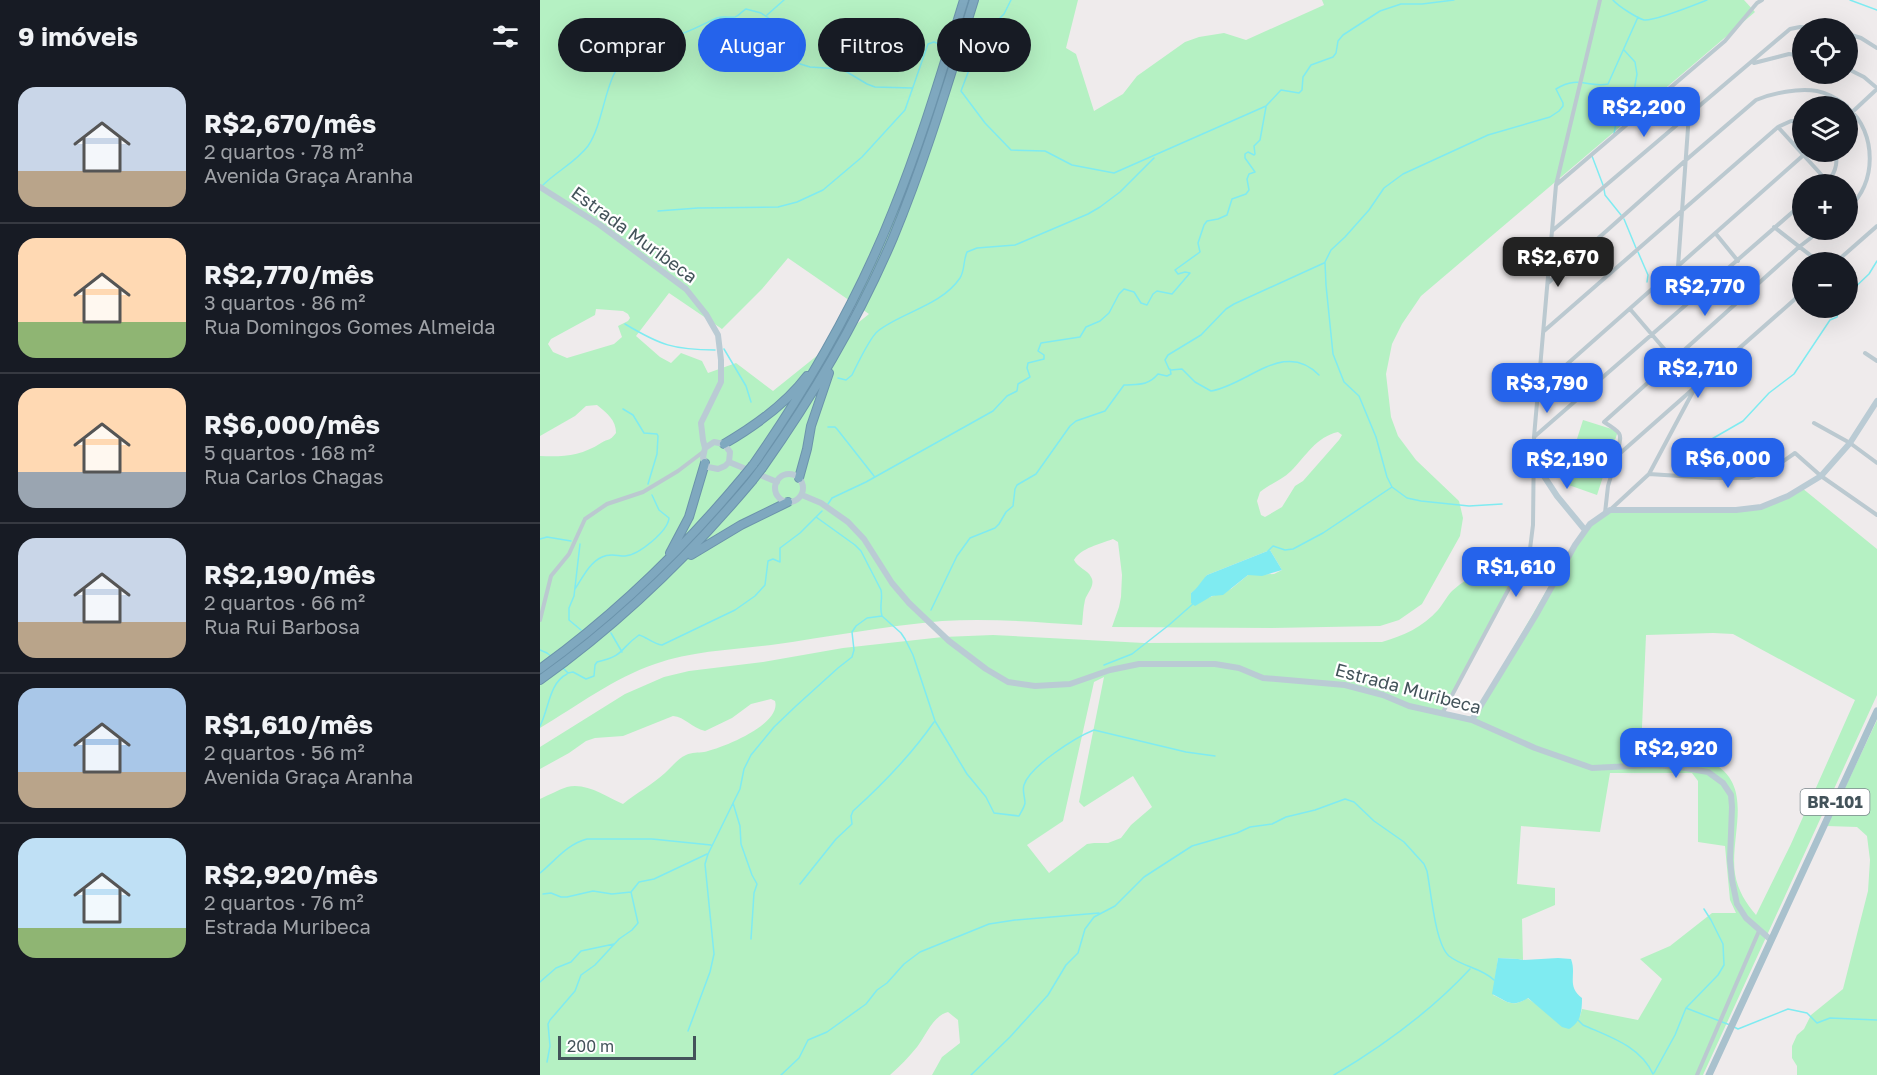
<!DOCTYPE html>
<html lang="pt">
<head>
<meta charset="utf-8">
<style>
  :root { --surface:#171b24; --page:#242831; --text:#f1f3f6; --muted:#9ea1a6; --line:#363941; --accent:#2563eb }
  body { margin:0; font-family:"Golos Text",sans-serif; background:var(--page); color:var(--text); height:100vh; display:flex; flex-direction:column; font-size:22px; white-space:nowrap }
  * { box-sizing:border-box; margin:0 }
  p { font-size:20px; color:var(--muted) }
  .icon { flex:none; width:33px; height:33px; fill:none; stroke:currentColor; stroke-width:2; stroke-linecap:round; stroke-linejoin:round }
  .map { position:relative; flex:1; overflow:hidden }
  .side { display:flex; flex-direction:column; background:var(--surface); width:540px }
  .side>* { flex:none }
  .guide { position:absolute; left:18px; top:18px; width:570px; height:54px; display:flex; gap:12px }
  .tools { position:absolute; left:1252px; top:18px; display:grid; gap:12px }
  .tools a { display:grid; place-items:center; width:66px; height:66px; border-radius:50%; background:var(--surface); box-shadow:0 6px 24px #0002; font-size:30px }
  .scale { position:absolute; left:18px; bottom:15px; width:138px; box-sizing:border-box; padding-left:6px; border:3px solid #43535a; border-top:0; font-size:16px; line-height:21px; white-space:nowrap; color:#43535a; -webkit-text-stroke:4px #fff; paint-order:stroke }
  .price { position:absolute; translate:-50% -51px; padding:0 14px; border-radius:12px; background:var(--accent); color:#fff; font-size:20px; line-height:39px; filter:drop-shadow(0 2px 3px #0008) }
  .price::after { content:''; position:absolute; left:50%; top:36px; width:18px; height:14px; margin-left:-9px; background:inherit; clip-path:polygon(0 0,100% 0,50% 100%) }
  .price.on { background:#222; color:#fff }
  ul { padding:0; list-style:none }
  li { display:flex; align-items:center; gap:18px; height:150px; padding:0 18px }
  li+li { border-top:2px solid var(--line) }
  li span { display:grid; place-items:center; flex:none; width:168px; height:120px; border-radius:18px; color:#555 }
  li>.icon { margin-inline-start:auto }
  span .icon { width:72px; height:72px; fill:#fffc; stroke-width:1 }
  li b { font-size:26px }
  h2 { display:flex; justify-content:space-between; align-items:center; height:72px; padding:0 18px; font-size:26px }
  .chip { padding:0 21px; border-radius:27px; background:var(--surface); box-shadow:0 6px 24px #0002; font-size:21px; line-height:54px }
  .chip.on { background:var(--accent); color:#fff }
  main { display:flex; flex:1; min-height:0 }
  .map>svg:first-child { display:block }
  .green { fill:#b5f1c3; fill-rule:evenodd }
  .water { fill:#7febf1 }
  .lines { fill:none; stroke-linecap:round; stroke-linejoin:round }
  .stream { stroke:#7febf1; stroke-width:1.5 }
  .highway-casing { stroke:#6b93ab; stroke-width:10 }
  .street { stroke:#bbc9d0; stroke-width:4 }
  .secondary { stroke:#bacbd4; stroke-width:6 }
  .primary { stroke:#a9c1cd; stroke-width:7 }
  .highway { stroke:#7fa8bf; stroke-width:8 }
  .highway-bridge-casing { stroke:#6b93ab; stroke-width:10; stroke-linecap:butt }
  .highway-bridge { stroke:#7fa8bf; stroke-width:8 }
  .labels { text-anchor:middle; stroke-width:4.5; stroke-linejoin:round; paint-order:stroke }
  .shield { fill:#fff; stroke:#7b878c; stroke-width:1.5 }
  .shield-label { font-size:16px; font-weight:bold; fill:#43535a }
  .street-label { font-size:18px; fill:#43535a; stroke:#fff }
</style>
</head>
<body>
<main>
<section class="side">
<h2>9 imóveis<svg class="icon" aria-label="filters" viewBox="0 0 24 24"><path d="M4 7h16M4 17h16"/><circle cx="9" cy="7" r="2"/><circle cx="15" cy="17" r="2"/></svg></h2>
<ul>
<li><span style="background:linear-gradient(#c9d6e8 70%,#b9a48a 0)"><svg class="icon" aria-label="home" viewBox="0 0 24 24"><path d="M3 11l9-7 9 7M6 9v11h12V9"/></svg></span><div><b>R$2,670/mês</b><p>2 quartos · 78 m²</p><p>Avenida Graça Aranha</p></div></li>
<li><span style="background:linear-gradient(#ffd9b3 70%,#8fb573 0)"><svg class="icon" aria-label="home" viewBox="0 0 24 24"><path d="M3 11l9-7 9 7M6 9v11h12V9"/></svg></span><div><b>R$2,770/mês</b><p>3 quartos · 86 m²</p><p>Rua Domingos Gomes Almeida</p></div></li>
<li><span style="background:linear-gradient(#ffd9b3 70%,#9aa5b1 0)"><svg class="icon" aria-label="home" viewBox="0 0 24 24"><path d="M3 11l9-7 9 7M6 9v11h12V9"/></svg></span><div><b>R$6,000/mês</b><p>5 quartos · 168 m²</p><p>Rua Carlos Chagas</p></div></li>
<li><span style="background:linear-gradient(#c9d6e8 70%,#b9a48a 0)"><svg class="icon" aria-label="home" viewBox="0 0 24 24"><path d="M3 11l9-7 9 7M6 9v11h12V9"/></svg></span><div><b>R$2,190/mês</b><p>2 quartos · 66 m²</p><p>Rua Rui Barbosa</p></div></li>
<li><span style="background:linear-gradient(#a9c7e8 70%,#b9a48a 0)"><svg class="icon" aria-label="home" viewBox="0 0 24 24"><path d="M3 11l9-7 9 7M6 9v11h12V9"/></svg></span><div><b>R$1,610/mês</b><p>2 quartos · 56 m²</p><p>Avenida Graça Aranha</p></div></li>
<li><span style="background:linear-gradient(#bfe0f5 75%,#8fb573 0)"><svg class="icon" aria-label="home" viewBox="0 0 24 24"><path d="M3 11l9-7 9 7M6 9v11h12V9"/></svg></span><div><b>R$2,920/mês</b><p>2 quartos · 76 m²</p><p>Estrada Muribeca</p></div></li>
</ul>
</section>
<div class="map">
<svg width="1337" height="1075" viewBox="0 0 1337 1075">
  <rect width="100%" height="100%" fill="#efebec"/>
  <path class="green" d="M0,0H538L526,48L536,54L554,111L583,94L597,76L645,42L659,37L684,33L706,40L784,5L782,0H1204L1215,12L881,296L862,324L852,344L846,374L851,417L858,436L876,460L919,501L923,518L920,536L882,604L859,620L840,626L732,628L572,627L579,607L581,597L582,575L578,542L573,539C560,544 541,548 534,560C538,568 548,570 551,577C556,585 547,593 545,600C543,608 543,617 542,625C496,622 449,618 402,621C344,626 288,637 231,645C192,650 152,651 115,664C74,678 37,706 0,728V456C23,457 41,456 61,443C69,438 69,442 76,433C76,420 67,413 57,405L46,406L35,416L0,436ZM248,258L329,314L233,391L196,363L168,373L162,361L141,353L131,363L120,357L96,336L129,293L182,329L222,289ZM56,309L83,311L88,314L90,318L88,321L78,326L82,337L74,344L27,358L13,352L8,344L11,339L55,315ZM798,432L802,435L799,440L763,481L755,486L742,507L725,517L721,515L717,501L720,492C730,484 742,480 751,471C766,456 776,437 798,432ZM730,550L742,570L734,574L708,575L691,589L665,599L651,593L658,588L667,575Z
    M1043,420L1078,431L1057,495L1023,483Z
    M1262,488L1337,549V695L1163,1075H392L402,1057L420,1043L418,1020L408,1012C393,1016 386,1035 377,1047C369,1057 360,1066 350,1075H0V799C9,795 18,790 27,787C46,782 67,797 83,804C96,793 112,785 125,773C132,767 137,759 146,755C152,752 158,753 164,752C183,748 242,724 235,701L231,699L211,704L192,718L165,731C152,728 145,717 133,716L83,736L55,738L46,741L29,753L0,769V747L85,694L124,677L149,671L223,662L303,648L403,637L453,635L604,643L842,642C863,636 883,627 898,610C903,604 907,596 912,591C932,573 958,563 984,559L902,712L933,717L1026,557L1051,523L1071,507L1212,509ZM1173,633L1193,634L1315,700L1251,844L1216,915C1206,903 1198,891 1195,874C1189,835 1217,784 1169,761C1149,751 1123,752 1101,750L1106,635ZM564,677L539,802L544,807L593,776L612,807L591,825L581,838L568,843H554L547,844L509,873L487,845L523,821L554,682ZM1070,773H1152L1158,781V842L1185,846L1190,900L1196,913H1172L1130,946L1100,959L1122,979L1098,1020L1042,1009L1040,1016L999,1006L987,998C972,1008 968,1002 953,995L958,958L978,959L983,960L982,919L1015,905V888L977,884L981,826L1060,832Z
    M1337,720V1075H1257V1066L1252,1058V1046L1257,1035L1264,1029L1271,1015L1303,989L1328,891L1330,860L1327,836L1317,827L1287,826Z"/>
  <path class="water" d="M730,550L742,570L722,576L708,575L683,595L672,596L655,606L651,603V593C658,588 661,581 667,575Z
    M958,958L978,959L983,960L1018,958L1031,959C1037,975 1026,986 1042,998C1042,1011 1041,1022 1029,1029L1022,1027L988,998C972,1008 968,1002 952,994Z"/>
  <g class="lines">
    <path class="stream" d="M1073,0C1078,6 1097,18 1104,20C1114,21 1157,4 1167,0
      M1310,0L1337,10
      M227,15L244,0
      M420,52L429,56L432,62L421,91L445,123L471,150L505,151L532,165L574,173L726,106L741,90L759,93L762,90L763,77L771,65L793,57L796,53L798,41L803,35L840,11L861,4H882L914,0
      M427,54L436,42L464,14L471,0
      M1074,134L1077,117L1094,91L1097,74L1095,62L1084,50
      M1052,156L1063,185
      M3,185C17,171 36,162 48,146C67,117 63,72 92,52C105,43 120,40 135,36C150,32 163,24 177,18C184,16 189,18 195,17C199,16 202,11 206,9L221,13L230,19L231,23L228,36L231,45L254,62L270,67L302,69L327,84L335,87L372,88
      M1064,189L1065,195L1081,215
      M118,211L158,208L238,207L257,202L283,190L322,157L365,110L388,44L394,42L407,47
      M1084,219L1096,248
      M1098,252L1108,275L1107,282
      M1308,294L1329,274L1337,261
      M85,324C120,345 134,350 175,350
      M184,349L206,386L211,402
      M629,369L625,360L628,355L661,335L686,309L694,304L784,263
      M631,370L642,369L655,382L671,391C708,385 744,339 779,375
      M298,378L306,380L312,375C317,365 330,337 338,331C362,312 401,306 420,278C425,270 423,261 427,252L437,248L475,245L548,214L560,207L580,192L614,158
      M83,409L93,415L104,433L117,434L118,436L117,454L108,484
      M288,427H295L297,429L334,476
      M1144,455L1203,421L1229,393L1254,374L1290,320L1297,317L1299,308
      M288,504L292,498L326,482L453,411L467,396L477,391L478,384L490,377L487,368L488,363L504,359V355L498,351L501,343L540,337L546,327L560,321L569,313L579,294L584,289L594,292L601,303L607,305L613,294L617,291L632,294L650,273L645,272L638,274L635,270L660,252L658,243L664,225L667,221L678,219L687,215L692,199L706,194L709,190L707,179L709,174L715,172L705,158V154L708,152L714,155L715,154L714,146L720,140L726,107
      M962,504L929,506L881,501L867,498L852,487L847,477L836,437L819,396L804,382L793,354L786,285L785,262L791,250L805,237L829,210L844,188L863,174L948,135L1010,117L1019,111L1023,106V103L1016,89C1038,75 1048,88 1068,84L1098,17
      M276,517L315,545L321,551L341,590C343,599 339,607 342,616L361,633L365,639L373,655L395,721L427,774L446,797L454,813L479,816C481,812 484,808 485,803C485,797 482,791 484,785C490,766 536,737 554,730L646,752L675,756
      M0,539L7,537L31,541
      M40,544L34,596L29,608V620L41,630
      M728,551L733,546L745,550L753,549L783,533L852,487
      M35,589C43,577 49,563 62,557C70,553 77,556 85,556C99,555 128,531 129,518L119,510L112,495
      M391,610L417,556L430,538L455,528L459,524L466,512L473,506L475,489L477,485L496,474L530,426L536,421L565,411L584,385C598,384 608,386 618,374L627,376L631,374L630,369
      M71,633L82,652
      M0,650L7,653L12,657
      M564,665L592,654L629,625L654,603
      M22,667L28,673L33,672L46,679L54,676L55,665L57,662C85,656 79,649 99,635C107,637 113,644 122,645L195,610L215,596L225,585L228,561L233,559L240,562V548L260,533L282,511
      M0,726C9,709 9,683 27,674
      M193,803L200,826L201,844L212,875L217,884L214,893L211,939
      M0,873C15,861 27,844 47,839H112L171,845
      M260,884L296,839L312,824L311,816L313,811C343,784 371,755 394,722
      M3,894L11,893L21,897H27L53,891L72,894L91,892L99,882L114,879L167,854
      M0,982L16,968L31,962L41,951L74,944
      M1146,1008L1190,1025
      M1038,1020L1043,1025C1070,1037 1100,1046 1113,1074
      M1194,1027L1198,1029L1248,1009L1267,1013L1277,1023L1290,1018L1337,1020
      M148,1031L170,972L174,954L165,864L168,854L200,789L204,769L211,755L234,727L256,706L298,668L312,657L314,650L312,632L316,626L327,618L342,616
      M7,1062L10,1046L8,1024L10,1020L35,991L41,975L55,965L79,939L92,930L98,923L91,892
      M1114,1073L1135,1035L1146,1008L1178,975L1184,965L1183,944L1171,920L1164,909
      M241,1075L259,1058L268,1040L287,1032L326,1004L337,990L347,983L364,964L380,952L449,924L475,920L559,913
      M431,1075L470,1037L508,995L526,965L538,953L545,929L554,917L575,906L604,877L652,846L697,833L710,827L732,824L746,817L775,810L805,799L814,802L834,821L864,842L884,864L887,871C891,891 895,944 909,956C923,967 942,968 954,980
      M794,1075C843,1046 891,1011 930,969"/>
    <g class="highway-casing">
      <path id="highway" d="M184,444C215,426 245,405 267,376
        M213,465C269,385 317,302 353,211C381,142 402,71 424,0
        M222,468C273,396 318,320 353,238C385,161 409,80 434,0
        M259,478L267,449L271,426L289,373
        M130,553L149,517L165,463
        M151,555L201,525L248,502
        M0,669C76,614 144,548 204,476
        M0,680C80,623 149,556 212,481"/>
    </g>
    <path class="street" d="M1308,34L1321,38L1337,48
      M1214,63L1249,54L1263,56
      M1308,69L1324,77L1337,88
      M1308,108C1337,132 1337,185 1308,208
      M1308,116L1337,89
      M1091,121L1149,114L1138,267
      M1238,127L1288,182
      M1285,184C1294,176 1299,164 1295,152
      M1016,185L1185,41L1217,3L1222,0
      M1234,227L1279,262
      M1012,231L1250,29L1260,27L1292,28
      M1176,234L1198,261
      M1296,262L1337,226
      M1008,283L1146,160L1216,100C1233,93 1258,88 1277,91C1288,93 1299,100 1307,106
      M1004,331L1238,127L1251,121H1263
      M1325,353L1337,361
      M1000,388L1267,152
      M1274,423L1310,443L1337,463
      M994,437L1263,203
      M1077,456C1081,433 1085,435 1064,422L1259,247L1281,230
      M1109,474L1171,478H1209L1235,467L1255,453L1281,476L1337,515
      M1070,510L1109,474L1156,386L1090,309
      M1065,513L1068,486L1077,456L1263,292
      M0,620L11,576L29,554L45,519L67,504L103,492L138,471L163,452
      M902,714L990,549L993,525L994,437L1016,185L1060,0
      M1157,1075L1219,931"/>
    <path class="secondary" d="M0,187L60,225L146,289L166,314L178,335L181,360V382L161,423L163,440L165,448L163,458L168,467L178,469L185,466L189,462L190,452L184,444L174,442L165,448
      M189,462L237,482
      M993,466L1002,473L1017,496L1045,530
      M235 488a14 14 0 1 1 28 0a14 14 0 1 1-28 0Z
      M262,495L281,503L308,522L324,539L352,583L369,603L409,641L446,669L468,682L495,686L530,684L570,670L599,664H675L699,668L723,678L805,685L843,695L869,706L932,720L995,748L1052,768L1112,765L1140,767L1168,772L1183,783L1191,795L1192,807L1190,860L1192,880L1197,904L1206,918L1231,940
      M932,720L996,615L1035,545L1050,524L1070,510H1196L1221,507L1248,496L1281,476L1310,443L1337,401"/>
    <path class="primary" d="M1169,1075L1337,711"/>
    <use href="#highway" class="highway"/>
    <g class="highway-bridge-casing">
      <path id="highway-bridge" d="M204,476L213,465
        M212,481L222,468"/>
    </g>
    <use href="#highway-bridge" class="highway-bridge"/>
  </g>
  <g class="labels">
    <rect class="shield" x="1260.5" y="789" width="69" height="26" rx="4.5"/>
    <g class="shield-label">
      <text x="1295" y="808">BR-101</text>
    </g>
    <g class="street-label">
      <text transform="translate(94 235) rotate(36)" y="6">Estrada Muribeca</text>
      <text transform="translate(868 689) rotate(15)" y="6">Estrada Muribeca</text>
    </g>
  </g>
</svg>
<div class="tools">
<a><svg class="icon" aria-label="locate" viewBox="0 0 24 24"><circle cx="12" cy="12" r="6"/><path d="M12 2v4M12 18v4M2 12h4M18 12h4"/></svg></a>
<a><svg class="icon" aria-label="layers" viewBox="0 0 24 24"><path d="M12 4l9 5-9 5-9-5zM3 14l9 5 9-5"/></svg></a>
<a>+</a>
<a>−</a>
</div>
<div class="scale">200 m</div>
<b class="price" style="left:1104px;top:138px">R$2,200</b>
<b class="price on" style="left:1018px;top:288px">R$2,670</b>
<b class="price" style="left:1165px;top:317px">R$2,770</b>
<b class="price" style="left:1158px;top:399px">R$2,710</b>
<b class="price" style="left:1007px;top:414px">R$3,790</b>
<b class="price" style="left:1188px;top:489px">R$6,000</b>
<b class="price" style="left:1027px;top:490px">R$2,190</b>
<b class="price" style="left:976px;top:598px">R$1,610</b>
<b class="price" style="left:1136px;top:779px">R$2,920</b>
<div class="guide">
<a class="chip">Comprar</a>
<a class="chip on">Alugar</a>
<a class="chip">Filtros</a>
<a class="chip">Novo</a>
</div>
</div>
</main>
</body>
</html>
